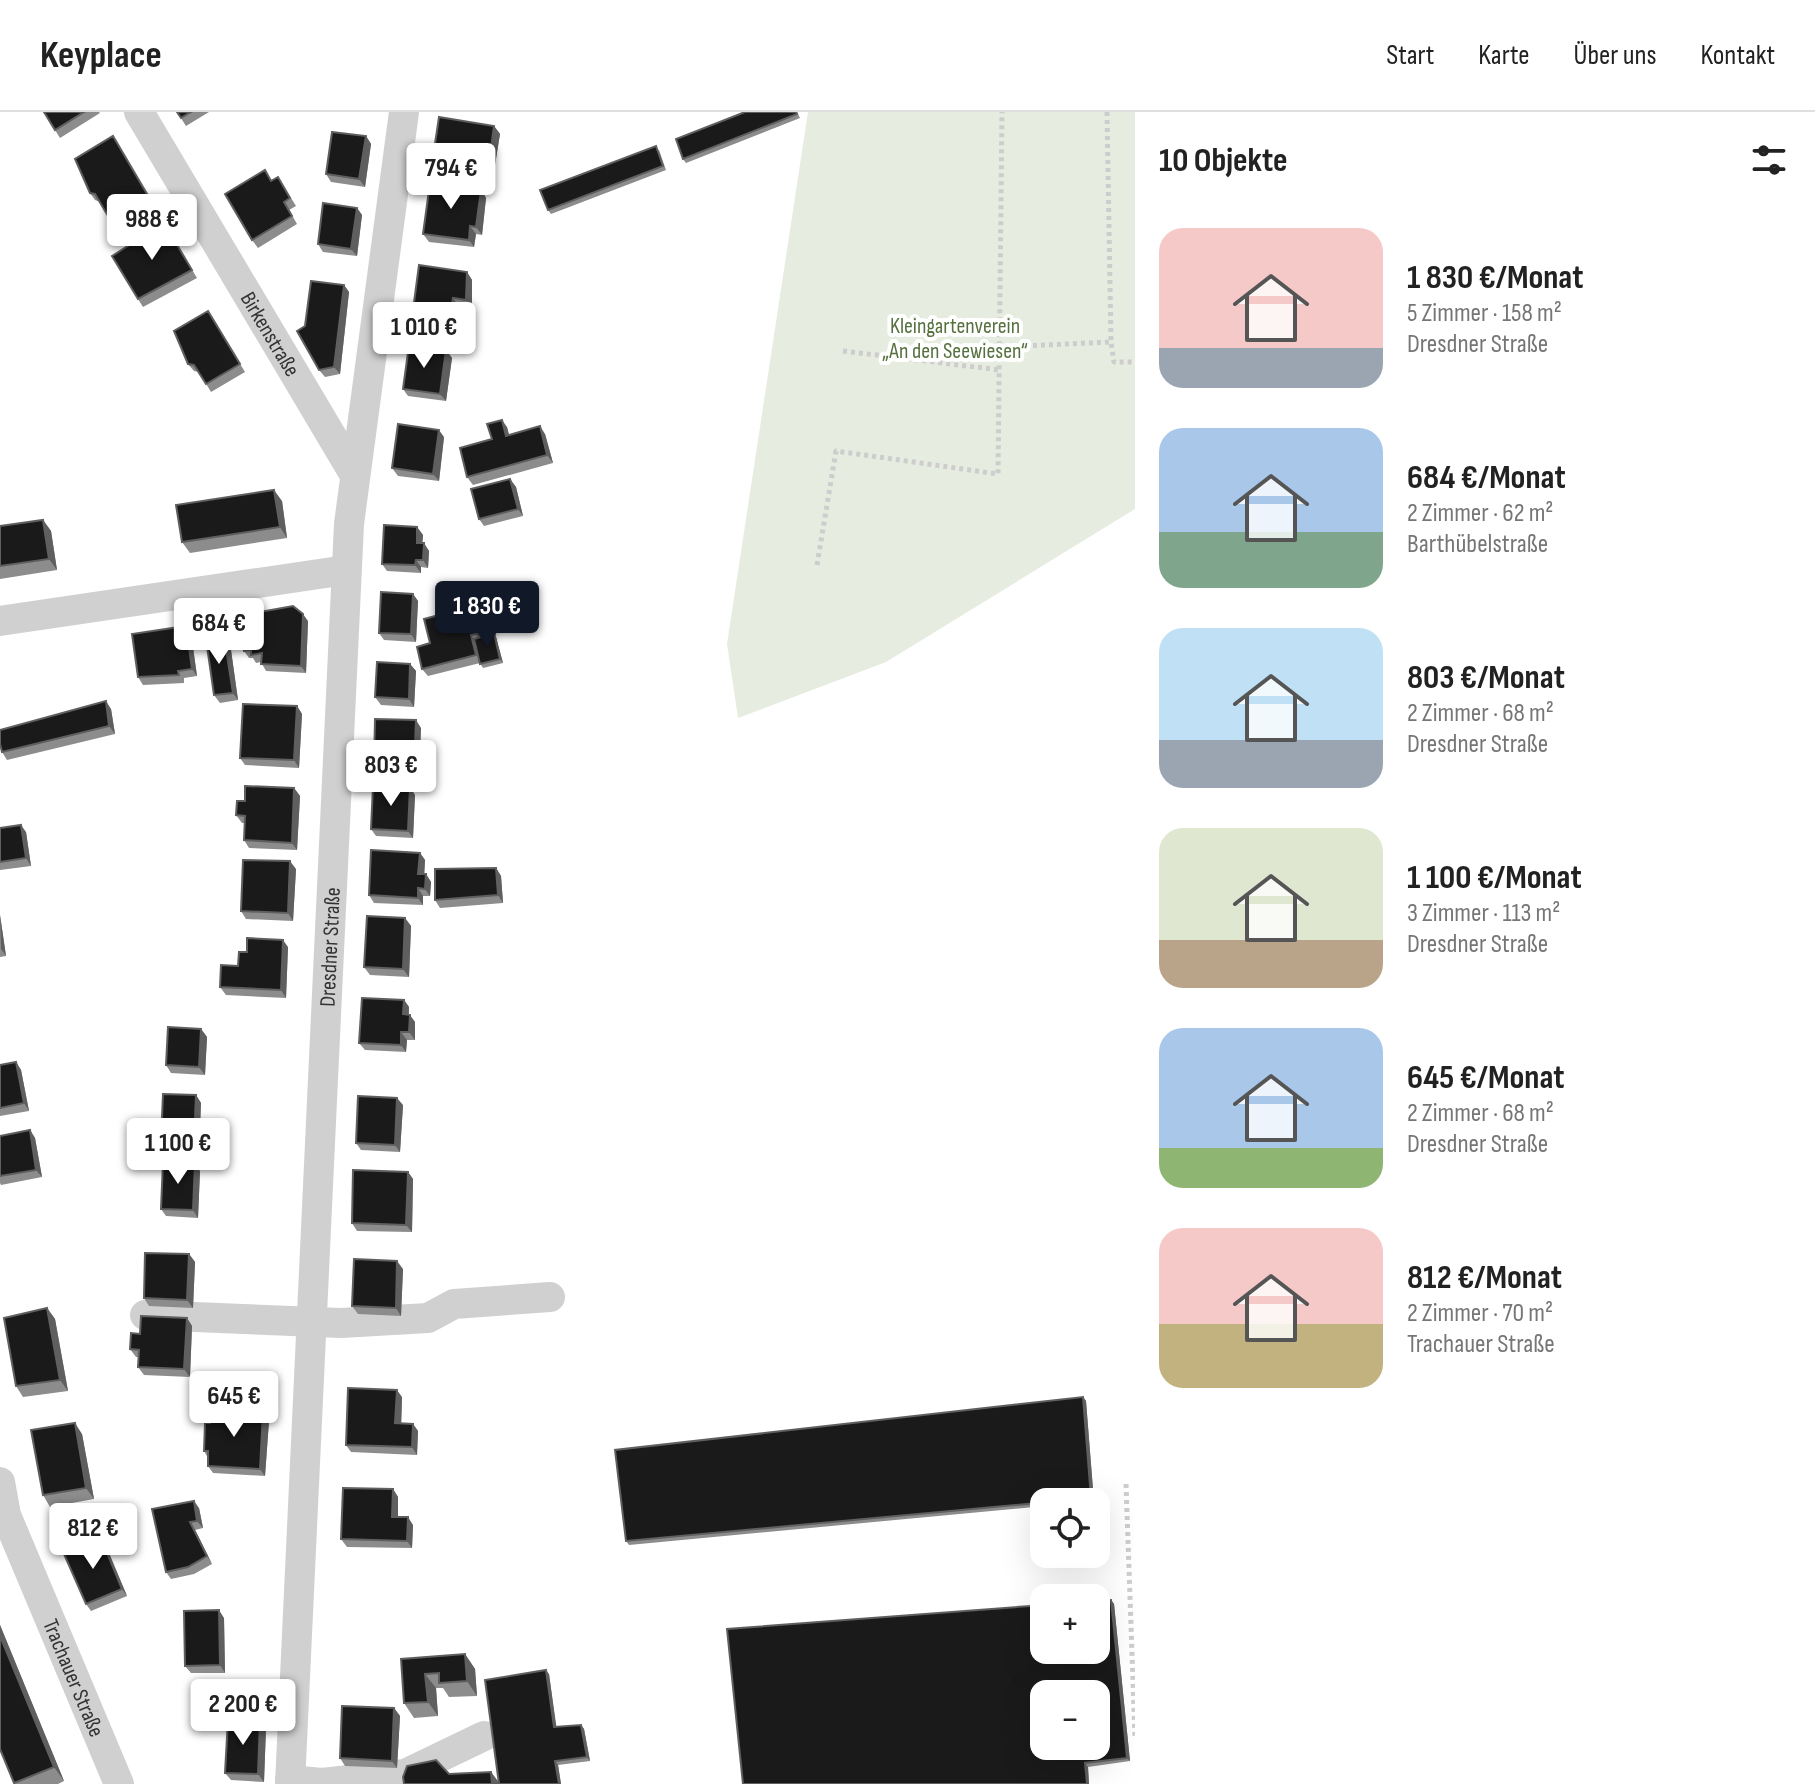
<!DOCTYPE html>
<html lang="de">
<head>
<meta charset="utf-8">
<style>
  :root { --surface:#fff; --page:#f6f6f6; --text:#222; --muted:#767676; --line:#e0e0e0; --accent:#111827 }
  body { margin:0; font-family:"Sofia Sans Condensed",sans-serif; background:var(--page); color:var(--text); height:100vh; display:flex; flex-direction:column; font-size:30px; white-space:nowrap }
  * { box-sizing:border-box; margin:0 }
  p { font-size:26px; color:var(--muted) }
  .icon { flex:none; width:44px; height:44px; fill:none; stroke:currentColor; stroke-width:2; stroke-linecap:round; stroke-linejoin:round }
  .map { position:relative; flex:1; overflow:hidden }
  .side { display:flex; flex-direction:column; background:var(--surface); width:680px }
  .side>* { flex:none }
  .buttons { position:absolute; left:1030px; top:1376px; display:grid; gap:16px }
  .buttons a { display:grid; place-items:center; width:80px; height:80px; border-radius:16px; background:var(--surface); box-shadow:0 8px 32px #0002; font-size:40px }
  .price { position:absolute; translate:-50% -68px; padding:0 18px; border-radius:8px; background:#fff; color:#222; font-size:26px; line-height:52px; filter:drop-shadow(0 2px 4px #0008) }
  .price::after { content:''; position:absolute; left:50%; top:48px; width:24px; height:18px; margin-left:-12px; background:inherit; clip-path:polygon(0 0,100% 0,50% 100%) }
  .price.current { background:var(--accent); color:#fff }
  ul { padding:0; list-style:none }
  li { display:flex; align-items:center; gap:24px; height:200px; padding:0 24px }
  li span { display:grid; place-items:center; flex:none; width:224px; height:160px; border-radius:24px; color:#555 }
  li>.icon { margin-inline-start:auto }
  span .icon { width:96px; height:96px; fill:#fffc; stroke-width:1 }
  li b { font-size:34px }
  h2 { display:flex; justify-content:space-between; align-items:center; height:96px; padding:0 24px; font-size:34px }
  header { display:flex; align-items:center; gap:48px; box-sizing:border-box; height:112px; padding:0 40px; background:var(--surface); border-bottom:2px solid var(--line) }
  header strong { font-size:38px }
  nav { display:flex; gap:44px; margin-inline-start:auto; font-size:28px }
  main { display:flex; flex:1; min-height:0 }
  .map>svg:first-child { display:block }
  .green { fill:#e6ecdf }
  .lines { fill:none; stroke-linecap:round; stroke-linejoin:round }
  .path { stroke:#cdcdcd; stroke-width:5; stroke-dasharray:4 4; stroke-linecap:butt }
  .minor { stroke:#d0d0d0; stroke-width:30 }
  .wall { fill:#8c8c8c }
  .shaded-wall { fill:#5f5f5f }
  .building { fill:#1a1a1a; stroke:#5f5f5f; stroke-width:2; fill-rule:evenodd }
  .labels { text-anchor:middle; stroke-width:8; stroke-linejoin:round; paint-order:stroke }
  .park-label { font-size:22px; fill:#56703f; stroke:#fff }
  .street-label { font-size:22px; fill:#333; stroke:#fff }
</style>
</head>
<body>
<header>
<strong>Keyplace</strong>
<nav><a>Start</a><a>Karte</a><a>Über uns</a><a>Kontakt</a></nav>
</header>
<main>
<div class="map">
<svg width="1135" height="1672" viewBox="0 0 1135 1672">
  <rect width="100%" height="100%" fill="#fff"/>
  <path class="green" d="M808,0H1135V397L886,550L738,606L727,532Z"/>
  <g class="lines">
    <path class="path" d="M1107,0L1111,230
      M1001,235L1111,230L1114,250H1135
      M843,239L1000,258
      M817,453L836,339L998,362L1002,0
      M1126,1372L1135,1626"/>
    <g class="minor">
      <path id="s1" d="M139,0L353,360"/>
      <path d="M0,509L346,458"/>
      <path d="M145,1203L341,1211L428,1206L454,1192L550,1185"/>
      <path id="s2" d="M0,1370L6,1403L119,1672"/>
      <path d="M290,1668L322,1671L405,1662L484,1624"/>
      <path id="s3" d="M290,1672L349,412L404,0"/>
    </g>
  </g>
  <path class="wall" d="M44,0H99L100,1L60,26Z
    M177,0H209L186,14Z
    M797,0L800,6L686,51L683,47Z
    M494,14L500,22L494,59L477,56L475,66L437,60L432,52Z
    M113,24L152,90L113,112L100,90L95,88L90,81Z
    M366,24L371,32L365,75L331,70L326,62Z
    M659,38L666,58L551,102L548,98Z
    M272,69L283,73L296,94L289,98L297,112L258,136L252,128Z
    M481,78L486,86L482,123L476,122L474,135L429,130L423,122Z
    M357,96L362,103L357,144L323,140L318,132Z
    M164,111L197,166L143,195L138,187Z
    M467,160L472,168V195L458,193L456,211L418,206L413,198Z
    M344,173L349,180L340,262L325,265L319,258L305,214Z
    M208,199L245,260L211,280L199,260L194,259L188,252Z
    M446,238L452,246L446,289L408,284L403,277Z
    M507,315L509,323L545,322L553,351L473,373L467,365L492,327Z
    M444,325L439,369L398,364L392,356Z
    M510,367L516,375L523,404L484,414L479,407Z
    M282,389L287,426L190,441L182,430Z
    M43,408L51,419L57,458L0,467V414Z
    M417,415L423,423L422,431L429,439L428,456L421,455V461L387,459L382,452Z
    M413,482L418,489L416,530L384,528L379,521Z
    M469,495L474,502L480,525H496L503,551L483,556L480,551L428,564L422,557L430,531Z
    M308,509L306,561L266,559L261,550L256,551L253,546H249L244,539Z
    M186,514L191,521L197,564L184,566V571L143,573L138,565Z
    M230,531L238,588L220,591L214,583Z
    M410,552L416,559L414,595L381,593L375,585Z
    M297,594L302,602L299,656L245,653L240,646Z
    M111,597L115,622L7,648L2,640Z
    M421,616L419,663L379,662L374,654Z
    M294,676L300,684L297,738L249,736L244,728V711H242L236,703L245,689Z
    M415,683L413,726L376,724L371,717Z
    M0,716L26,720L31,754L0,758Z
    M420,741L425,748L424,762H426L431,770L430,784H423V793L374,791L369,783Z
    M496,756L501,764L503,791L440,796L435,788Z
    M296,757L293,809L246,807L241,799Z
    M0,803L6,844L0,845Z
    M405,806L411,814L409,865L370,863L364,855Z
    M288,835L286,886L226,883L220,875L238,854Z
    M404,888L409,895V903L415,910V928H407L406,940L365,938L359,931Z
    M201,917L207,925L205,963L171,961L166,953Z
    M16,950L21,958L29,999L0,1004V953Z
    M196,983L201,991L199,1038L167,1037L161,1029Z
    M403,993L400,1040L361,1038L356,1031Z
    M30,1018L35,1026L42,1065L1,1073L0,1071V1024Z
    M200,1059L198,1106L166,1104L161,1097Z
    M408,1060L413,1067L412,1120L357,1119L352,1111Z
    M189,1142L195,1150L193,1196L149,1194L144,1186Z
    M403,1157L401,1204L358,1202L352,1194Z
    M47,1196L55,1207L68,1279L23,1285L16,1274Z
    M187,1206L192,1214L190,1265L144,1263L138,1255L139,1245H136L130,1237L140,1222Z
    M402,1285L401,1312H413L418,1319L417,1343L351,1340L346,1333Z
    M1083,1285L1086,1289L1094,1390H1044V1394L629,1433L626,1429Z
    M269,1309L265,1364L213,1361L208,1354V1346L204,1339Z
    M82,1322L94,1387L50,1395L43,1383Z
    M393,1377L398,1385V1405L413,1413L412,1436L347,1435L341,1427Z
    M199,1396L203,1416L195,1418L212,1452L194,1462L171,1467L166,1460L152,1397Z
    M106,1434L127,1484L91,1499L86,1492Z
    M1111,1488L1114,1492L1130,1649L1088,1655L1089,1672H743Z
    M224,1506L225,1561H191L185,1554Z
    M0,1513L64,1669L58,1672H14L0,1637Z
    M465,1542L475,1557L477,1584L449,1585L443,1576H436L438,1604L414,1606L404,1591L401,1547Z
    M549,1562L556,1615L581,1613L584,1617L590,1649L558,1653L561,1672H404L449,1662L491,1660L499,1671Z
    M394,1596L400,1604L397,1656L345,1654L340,1646Z
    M266,1616L264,1670L231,1668L225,1661Z"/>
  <path class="shaded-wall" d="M494,14L500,22L494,59L489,52Z
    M366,24L371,32L365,75L359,67Z
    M472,49L477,56L475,66L470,59Z
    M481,78L486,86L482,123L476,115Z
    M357,96L362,103L357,144L351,137Z
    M470,114L476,122L474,135L469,128Z
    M467,160L472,168V195L466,188Z
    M344,173L349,180L340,262L334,255Z
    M453,186L458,193L456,211L450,203Z
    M446,238L452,246L446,289L440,282Z
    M502,308L507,315L511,331L506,324Z
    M540,314L545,322L553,351L547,343Z
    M439,318L444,325L439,369L433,362Z
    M510,367L516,375L523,404L518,397Z
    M274,378L282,389L287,426L280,415Z
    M43,408L51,419L57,458L49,447Z
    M417,415L423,423L422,438L417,431Z
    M424,431L429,439L428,456L423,448Z
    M416,448L421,455V461L415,453Z
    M413,482L418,489L416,530L411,522Z
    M469,495L474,502L481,529L476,522Z
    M303,502L308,509L306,561L301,554Z
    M186,514L191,521L197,564L192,557Z
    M494,521L496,525L503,551L500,547Z
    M224,524L230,531L238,588L233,581Z
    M410,552L416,559L414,595L409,587Z
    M106,589L111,597L115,622L109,614Z
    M297,594L302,602L299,656L294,648Z
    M416,608L421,616L419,663L414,656Z
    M410,675L415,683L413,726L408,719Z
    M294,676L300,684L297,738L292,731Z
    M21,713L26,720L31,754L26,746Z
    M420,741L425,748L424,769L418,762Z
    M290,749L296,757L293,809L288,801Z
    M496,756L501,764L503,791L498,783Z
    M426,762L431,770L430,784L425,777Z
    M418,776L423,784V793L418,786Z
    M0,803L6,844L1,837Z
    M405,806L411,814L409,865L403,857Z
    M283,828L288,835L286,886L281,878Z
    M404,888L409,895L408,910L403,902Z
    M410,903L415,910V928L409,920Z
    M201,917L207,925L205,963L199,955Z
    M401,920L407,928L406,940L401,933Z
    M16,950L21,958L29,999L24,991Z
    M196,983L201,991L199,1038L194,1030Z
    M397,986L403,993L400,1040L395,1033Z
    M30,1018L35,1026L42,1065L36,1058Z
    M195,1051L200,1059L198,1106L193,1098Z
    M408,1060L413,1067L412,1120L406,1113Z
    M189,1142L195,1150L193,1196L187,1188Z
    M397,1149L403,1157L401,1204L396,1196Z
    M47,1196L55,1207L68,1279L60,1268Z
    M187,1206L192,1214L190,1265L184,1257Z
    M397,1278L402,1285L401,1319L395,1311Z
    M1083,1285L1086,1289L1094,1390L1091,1386Z
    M263,1301L269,1309L265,1364L260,1357Z
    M75,1311L82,1322L94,1387L86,1376Z
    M413,1312L418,1319L417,1343L412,1335Z
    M393,1377L398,1385V1412L392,1405Z
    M194,1389L199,1396L203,1416L197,1409Z
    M408,1405L413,1413L412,1436L407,1429Z
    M190,1410L195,1418L212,1452L207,1444Z
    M101,1426L106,1434L127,1484L122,1477Z
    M1111,1488L1114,1492L1130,1649L1127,1646Z
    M219,1498L224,1506L225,1561L220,1553Z
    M0,1513L64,1669L54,1655L0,1524Z
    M465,1542L475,1557L477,1584L467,1569Z
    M546,1558L549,1562L557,1619L554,1615Z
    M425,1562L436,1576L438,1604L428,1590Z
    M394,1596L400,1604L397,1656L392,1649Z
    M260,1608L266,1616L264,1670L258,1662Z
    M581,1613L584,1617L590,1649L587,1645Z
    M555,1649L558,1653L561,1672H559Z
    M1085,1651L1088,1655L1089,1672H1087Z
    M491,1660L500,1672H492Z"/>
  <path class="building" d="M44,0H84L55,18Z
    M177,0H191L181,6Z
    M745,0H796L797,2L683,47L676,27Z
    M439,5L494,14L489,52L472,49L470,59L432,52Z
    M332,20L366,24L359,67L326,62Z
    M113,24L147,82L108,104L95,82L90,81L75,47Z
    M656,34L663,54L548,98L540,78Z
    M265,58L271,69L278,65L290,86L284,90L292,104L252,128L225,82Z
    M430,71L481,78L476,115L470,114L469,128L423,122Z
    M323,91L357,96L351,137L318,132Z
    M164,111L192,158L138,187L112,144Z
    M419,153L467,160L466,188L453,186L450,203L413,198Z
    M311,169L344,173L334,255L319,258L297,219L305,214Z
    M208,199L240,252L206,272L194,253L188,252L174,219Z
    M409,233L446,238L440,282L403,277Z
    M502,308L506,324L540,314L547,343L467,365L460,336L492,327L487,312Z
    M398,312L439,318L433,362L392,356Z
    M510,367L518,397L479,407L471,377Z
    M274,378L280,415L182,430L176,393Z
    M43,408L49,447L0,454V414Z
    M384,413L417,415V431H424L423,448H416L415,453L382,452Z
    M381,480L413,482L411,522L379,521Z
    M293,494L303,502L301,554L261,552L262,541L251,543V538L244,539L237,504Z
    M469,495L476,522L471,523L476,543L422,557L417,535L430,531L424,507Z
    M186,514L192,557L178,559L179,563L138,565L132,522Z
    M494,521L500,547L480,552L474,527Z
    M224,524L233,581L214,583L206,527Z
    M377,550L410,552L409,587L375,585Z
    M106,589L109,614L2,640L0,632V618Z
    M243,592L297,594L294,648L240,646Z
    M375,607L416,608L414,656L374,654Z
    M245,674L294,676L292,731L244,728L245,704L236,703L237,689H245Z
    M373,674L410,675L408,719L371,717Z
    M21,713L26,746L0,750V716Z
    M371,738L420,741L418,762H426L425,777L418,776V786L369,783Z
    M243,748L290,749L288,801L241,799Z
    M496,756L498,783L435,788V757Z
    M367,804L405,806L403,857L364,855Z
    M247,826L283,828L281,878L220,875L221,853L238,854L239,840H247Z
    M362,886L404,888L403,902L410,903L409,920H401V933L359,931Z
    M168,915L201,917L199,955L166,953Z
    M16,950L24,991L0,996V953Z
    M163,982L196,983L194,1030L161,1029Z
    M358,984L397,986L395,1033L356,1031Z
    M30,1018L36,1058L0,1064V1024Z
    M163,1050L195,1051L193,1098L161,1097Z
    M353,1058L408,1060L406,1113L352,1111Z
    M145,1141L189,1142L187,1188L144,1186Z
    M354,1147L397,1149L396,1196L352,1194Z
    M47,1196L60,1268L16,1274L4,1206Z
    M141,1204L187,1206L184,1257L138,1255L139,1238L130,1237L131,1221L140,1222Z
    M348,1276L397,1278L395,1311L413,1312L412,1335L346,1333Z
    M1083,1285L1091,1386L626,1429L615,1338Z
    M211,1298L263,1301L260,1357L208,1354V1339H204L205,1311H210Z
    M75,1311L86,1376L43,1383L31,1318Z
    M343,1376L393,1377L392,1405H408L407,1429L341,1427Z
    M194,1389L197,1409L190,1410L207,1444L188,1455L166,1460L152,1397Z
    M101,1426L122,1477L86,1492L64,1442Z
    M1111,1488L1127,1646L1085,1651L1087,1672H743L727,1517L1044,1493V1538H1096V1489ZM1044,1582H1096V1634H1044Z
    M219,1498L220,1553L185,1554L184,1499Z
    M0,1524L54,1655L14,1671L0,1637Z
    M465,1542L467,1569L439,1571V1561L425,1562L428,1590L404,1591L401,1547Z
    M546,1558L554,1615L581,1613L587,1645L555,1649L559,1672H499L485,1568Z
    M342,1594L394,1596L392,1649L340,1646Z
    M228,1607L260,1608L258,1662L225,1661Z
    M436,1648L449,1662L491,1660L492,1672H404L403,1665L407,1654Z"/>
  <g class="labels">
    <g class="park-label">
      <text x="955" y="221">Kleingartenverein<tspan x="955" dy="25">„An den Seewiesen“</tspan></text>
    </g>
    <g class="street-label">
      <text dy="8" stroke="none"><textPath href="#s1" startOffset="258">Birkenstraße</textPath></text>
      <text dy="8" stroke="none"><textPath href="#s3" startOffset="838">Dresdner Straße</textPath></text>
      <text dy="8" stroke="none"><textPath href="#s2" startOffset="210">Trachauer Straße</textPath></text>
    </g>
  </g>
</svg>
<div class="buttons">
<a><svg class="icon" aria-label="locate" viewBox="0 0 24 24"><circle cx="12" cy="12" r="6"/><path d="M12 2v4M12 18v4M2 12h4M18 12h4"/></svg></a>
<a>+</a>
<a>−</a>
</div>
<b class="price" style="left:451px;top:99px">794 €</b>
<b class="price" style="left:152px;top:150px">988 €</b>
<b class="price" style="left:424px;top:258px">1 010 €</b>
<b class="price current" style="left:487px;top:537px">1 830 €</b>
<b class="price" style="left:219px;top:554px">684 €</b>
<b class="price" style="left:391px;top:696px">803 €</b>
<b class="price" style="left:178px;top:1074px">1 100 €</b>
<b class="price" style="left:234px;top:1327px">645 €</b>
<b class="price" style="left:93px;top:1459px">812 €</b>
<b class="price" style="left:243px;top:1635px">2 200 €</b>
</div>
<section class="side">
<h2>10 Objekte<svg class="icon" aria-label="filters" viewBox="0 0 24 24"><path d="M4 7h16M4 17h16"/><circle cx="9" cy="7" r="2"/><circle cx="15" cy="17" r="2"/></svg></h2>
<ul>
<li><span style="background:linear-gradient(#f6c9c9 75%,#9aa5b1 0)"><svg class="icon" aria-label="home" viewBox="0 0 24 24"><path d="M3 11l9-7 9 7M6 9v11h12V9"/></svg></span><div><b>1 830 €/Monat</b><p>5 Zimmer · 158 m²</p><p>Dresdner Straße</p></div></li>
<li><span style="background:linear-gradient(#a9c7e8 65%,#7fa58c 0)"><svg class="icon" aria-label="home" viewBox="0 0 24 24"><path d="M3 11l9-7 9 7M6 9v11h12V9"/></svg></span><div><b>684 €/Monat</b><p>2 Zimmer · 62 m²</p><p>Barthübelstraße</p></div></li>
<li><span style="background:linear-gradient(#bfe0f5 70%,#9aa5b1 0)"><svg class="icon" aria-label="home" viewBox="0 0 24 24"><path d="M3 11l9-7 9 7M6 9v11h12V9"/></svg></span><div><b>803 €/Monat</b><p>2 Zimmer · 68 m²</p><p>Dresdner Straße</p></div></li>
<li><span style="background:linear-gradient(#dfe7d0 70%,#b9a48a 0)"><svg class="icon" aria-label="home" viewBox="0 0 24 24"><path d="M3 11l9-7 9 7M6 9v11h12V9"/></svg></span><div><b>1 100 €/Monat</b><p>3 Zimmer · 113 m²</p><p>Dresdner Straße</p></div></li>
<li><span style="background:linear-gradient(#a9c7e8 75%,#8fb573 0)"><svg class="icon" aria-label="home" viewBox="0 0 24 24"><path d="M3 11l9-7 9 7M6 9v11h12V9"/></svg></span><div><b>645 €/Monat</b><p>2 Zimmer · 68 m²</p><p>Dresdner Straße</p></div></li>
<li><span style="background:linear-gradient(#f6c9c9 60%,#c2b280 0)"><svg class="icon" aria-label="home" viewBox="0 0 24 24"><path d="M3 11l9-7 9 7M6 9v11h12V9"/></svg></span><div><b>812 €/Monat</b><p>2 Zimmer · 70 m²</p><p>Trachauer Straße</p></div></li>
</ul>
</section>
</main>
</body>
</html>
